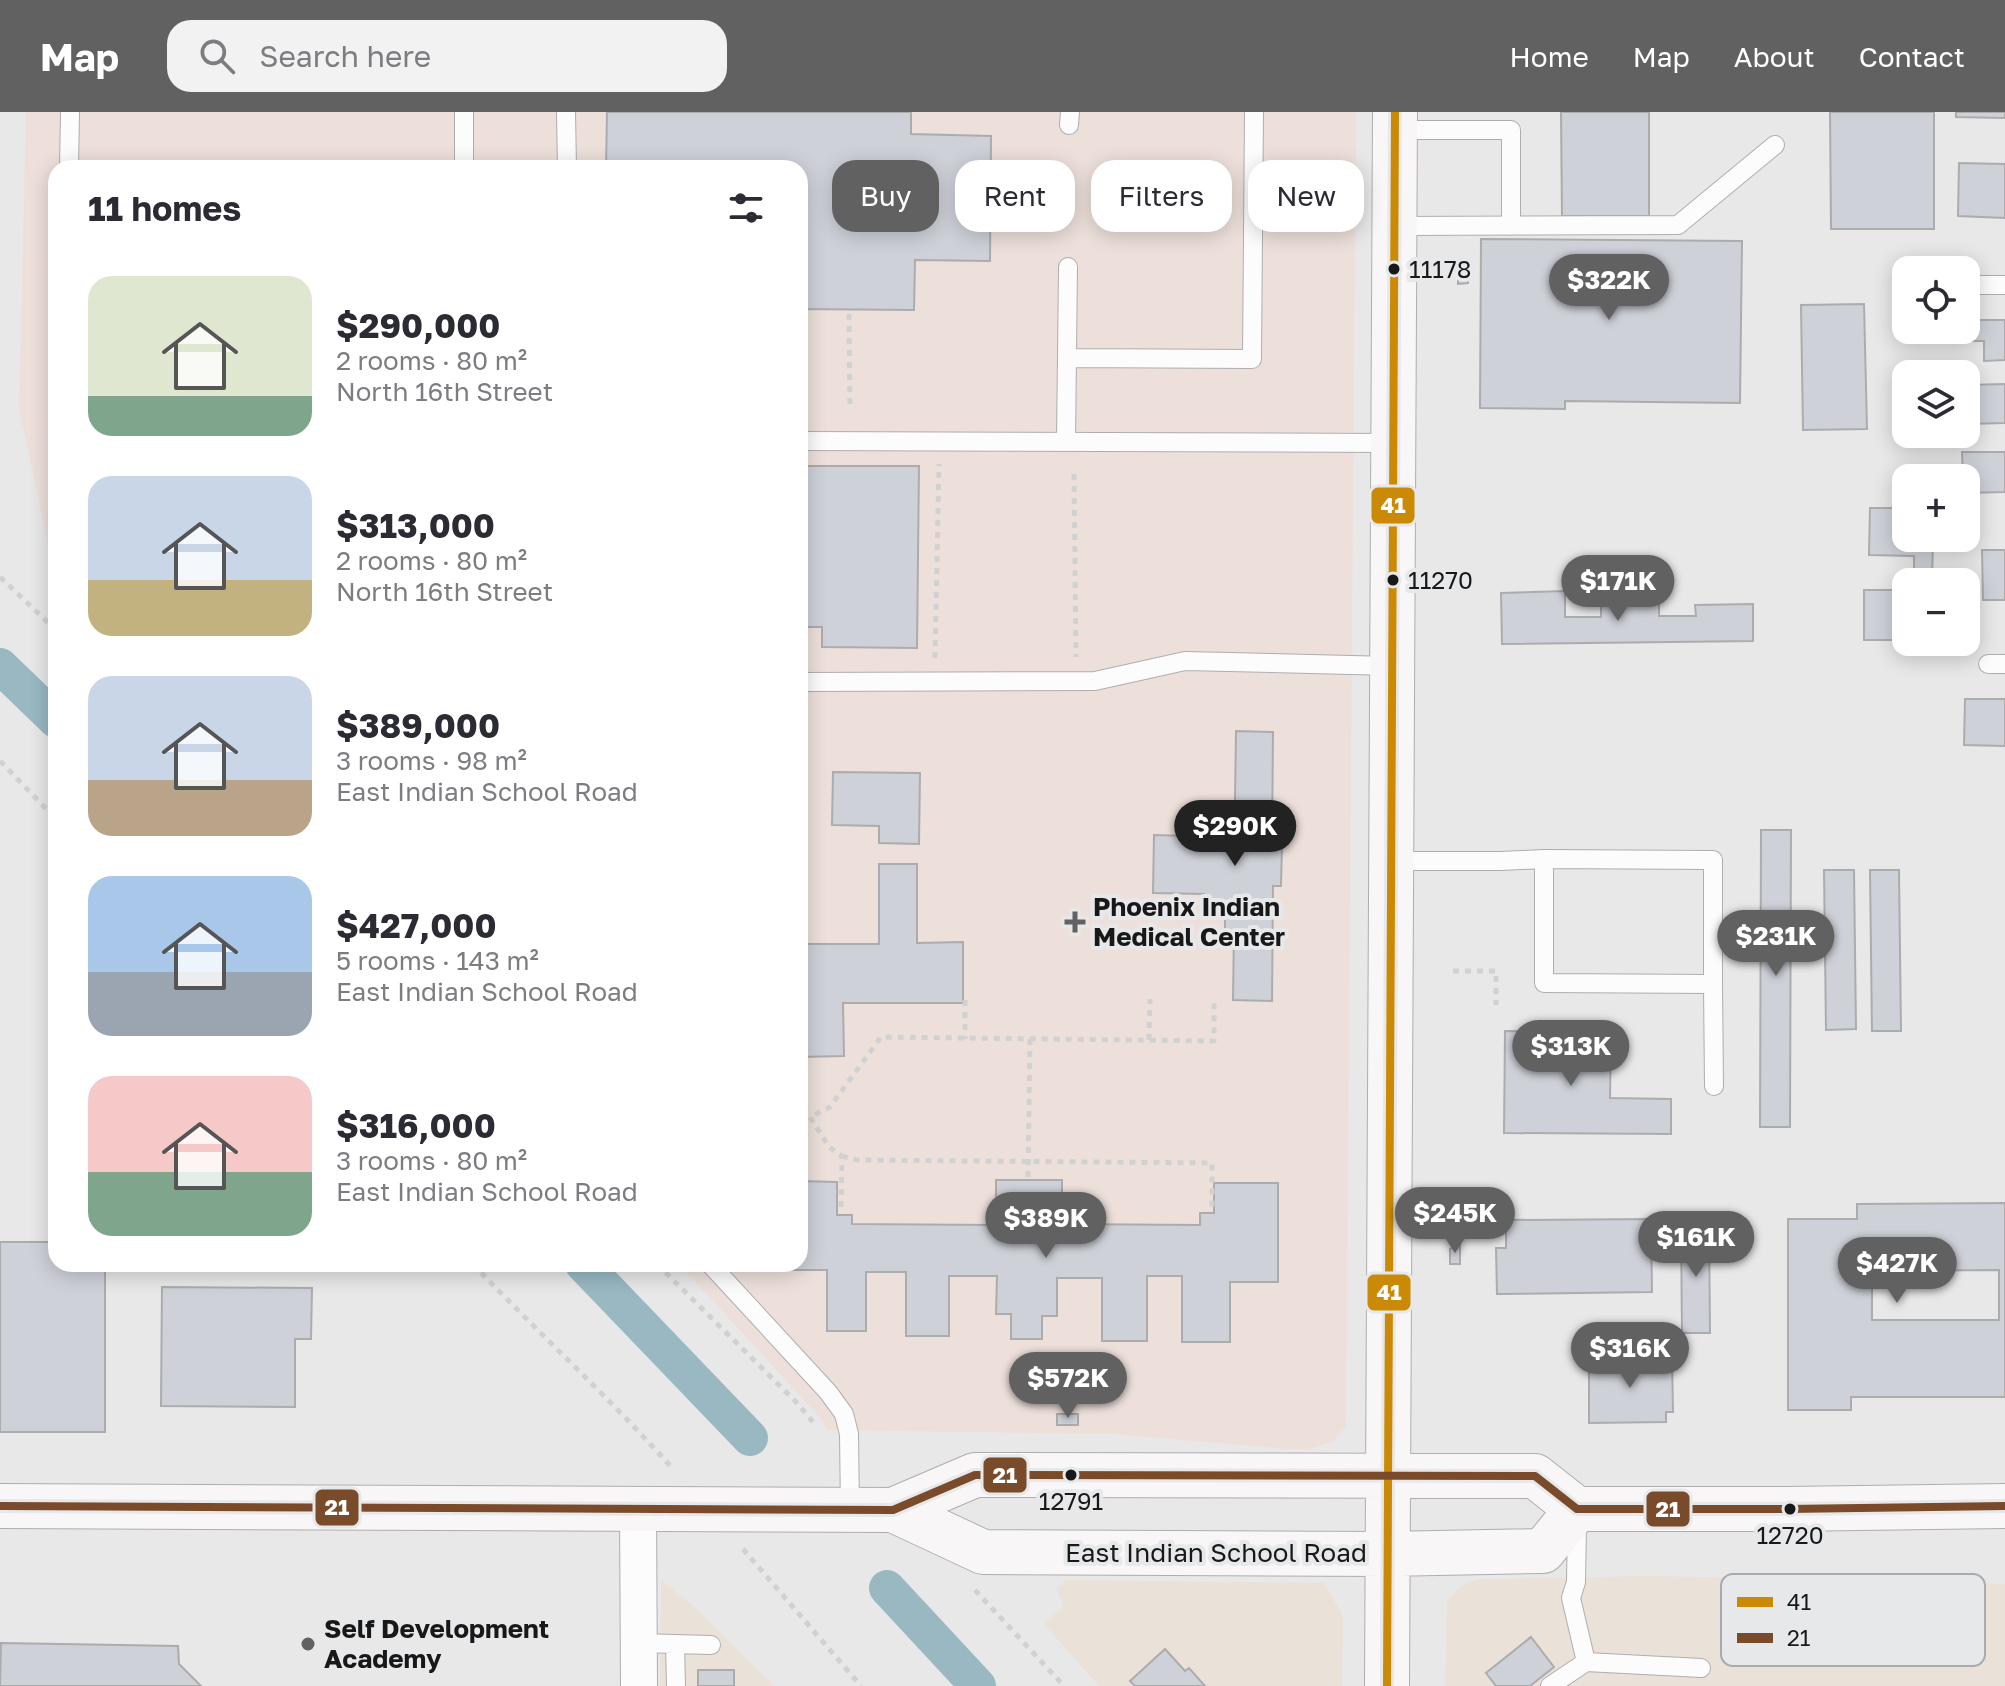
<!DOCTYPE html>
<html lang="en">
<head>
<meta charset="utf-8">
<style>
  :root { --surface:#fff; --page:#f2f2f3; --text:#2b2b33; --muted:#7c7c81; --accent:#616162 }
  body { margin:0; font-family:"Golos Text",sans-serif; background:var(--page); color:var(--text); height:100vh; display:flex; flex-direction:column; font-size:30px; white-space:nowrap }
  * { box-sizing:border-box; margin:0 }
  p { font-size:26px; color:var(--muted) }
  .icon { flex:none; width:44px; height:44px; fill:none; stroke:currentColor; stroke-width:2; stroke-linecap:round; stroke-linejoin:round }
  .map { position:relative; flex:1; overflow:hidden }
  .drawer { position:absolute; left:48px; top:48px; width:760px; height:1112px; display:flex; flex-direction:column; background:var(--surface); border-radius:24px; box-shadow:0 4px 20px #0003 }
  .drawer>* { flex:none }
  .hud { position:absolute; left:832px; top:48px; width:760px; height:72px; display:flex; gap:16px }
  .controls { position:absolute; left:1892px; top:144px; display:grid; gap:16px }
  .controls a { display:grid; place-items:center; width:88px; height:88px; border-radius:16px; background:var(--surface); box-shadow:0 4px 20px #0003; font-size:40px }
  .price { position:absolute; translate:-50% -68px; padding:0 18px; border-radius:28px; background:var(--accent); color:#fff; font-size:26px; line-height:52px; filter:drop-shadow(0 2px 4px #0008) }
  .price::after { content:''; position:absolute; left:50%; top:48px; width:24px; height:18px; margin-left:-12px; background:inherit; clip-path:polygon(0 0,100% 0,50% 100%) }
  .price.current { background:#222; color:#fff }
  ul { padding:0; list-style:none }
  li { display:flex; align-items:center; gap:24px; height:200px; padding:0 40px }
  li span { display:grid; place-items:center; flex:none; width:224px; height:160px; border-radius:24px; color:#555 }
  li>.icon { margin-inline-start:auto }
  span .icon { width:96px; height:96px; fill:#fffc; stroke-width:1 }
  li b { font-size:34px }
  h2 { display:flex; justify-content:space-between; align-items:center; height:96px; padding:0 40px; font-size:34px }
  .chip { padding:0 28px; border-radius:24px; background:var(--surface); box-shadow:0 4px 20px #0003; font-size:28px; line-height:72px }
  .chip.current { background:var(--accent); color:#fff }
  header { display:flex; align-items:center; gap:48px; box-sizing:border-box; height:112px; padding:0 40px; background:var(--accent); color:#fff }
  header strong { font-size:38px }
  nav { display:flex; gap:44px; margin-inline-start:auto; font-size:28px }
  .search { width:560px; height:72px; background:var(--page); display:flex; align-items:center; gap:20px; box-sizing:border-box; padding:0 28px; border-radius:24px; color:var(--muted); font-size:30px }
  .map>svg:first-child { display:block }
  .commercial { fill:#eae1d8 }
  .medical { fill:#ede0db }
  .lines { fill:none; stroke-linecap:round; stroke-linejoin:round }
  .canal { stroke:#99b8c2; stroke-width:36 }
  .building { fill:#ced1d8; stroke:#acacad; stroke-width:2; fill-rule:evenodd }
  .lane-casing { stroke:#aeaeaf; stroke-width:20 }
  .street-casing { stroke:#aeaeaf; stroke-width:38 }
  .secondary-casing { stroke:#aeaeaf; stroke-width:46 }
  .path { stroke:#d1d1d2; stroke-width:5; stroke-dasharray:6 6; stroke-linecap:butt }
  .lane { stroke:#fcfcfc; stroke-width:18 }
  .street { stroke:#fcfcfc; stroke-width:36 }
  .secondary { stroke:#f8f6f6; stroke-width:44 }
  .bus-1-casing { stroke:#e7e8ea; stroke-width:14 }
  .bus-2-casing { stroke:#e7e8ea; stroke-width:14 }
  .bus-1 { stroke:#ca8a05; stroke-width:8 }
  .bus-2 { stroke:#7a4b2a; stroke-width:8 }
  .bus-dot { fill:#181819; stroke:#e7e8ea; stroke-width:3 }
  .poi-dot { fill:#616162; stroke:#e7e8ea; stroke-width:3 }
  .labels { text-anchor:middle; stroke-width:8; stroke-linejoin:round; paint-order:stroke }
  .bus-label { font-size:24px; fill:#181819; stroke:#e7e8ea; text-anchor:start }
  .poi-label { font-size:26px; font-weight:bold; fill:#181819; stroke:#e7e8ea; text-anchor:start }
  .street-label { font-size:26px; fill:#181819; stroke:#e7e8ea }
  .key { fill:#e7e8ea; stroke:#a9aaab; stroke-width:2 }
  .key-label { font-size:22px; fill:#181819 }
  .line-badge { stroke:#e7e8ea; stroke-width:3 }
  .badge-label { font-size:22px; text-anchor:middle; font-weight:bold; fill:#fff }
</style>
</head>
<body>
<header>
<strong>Map</strong>
<div class="search"><svg class="icon" aria-label="search" viewBox="0 0 24 24"><circle cx="10" cy="10" r="6"/><path d="M15 15l6 6"/></svg>Search here</div>
<nav><a>Home</a><a>Map</a><a>About</a><a>Contact</a></nav>
</header>
<div class="map">
<svg width="2005" height="1574" viewBox="0 0 2005 1574">
  <rect width="100%" height="100%" fill="#e8e8e9"/>
  <path class="commercial" d="M1654,1464L2005,1472V1574H1445L1447,1490L1459,1475L1469,1470L1482,1467Z
    M661,1468L697,1497L774,1574H660Z
    M1066,1468L1324,1471L1343,1504L1342,1574H1099L1044,1512L1063,1495L1057,1476Z"/>
  <path class="medical" d="M26,0H1356L1346,1315L1332,1330L1309,1337H1286L1113,1322L826,1318L822,1308L679,1152H800V56H56V469L19,297Z"/>
  <g class="lines">
    <path class="canal" d="M0,554L56,608
      M583,1152L750,1326
      M887,1476L978,1574"/>
  </g>
  <path class="building" d="M607,0H911V22L991,24L990,149L915,148L914,198L800,197V56H606Z
    M1561,0H1649V104H1562Z
    M1830,0H1934V117H1831Z
    M1956,0H2005V6L1956,5Z
    M1959,51L2005,52V106L1958,104Z
    M1481,127L1742,129L1740,291L1565,289V297L1480,296Z
    M1468,149V171L1458,172V155Z
    M1864,192L1867,317L1803,318L1801,193Z
    M1970,208H2005V248L1984,249V229H1970Z
    M2005,272V311L1966,312V273Z
    M1962,340H2005V380L1966,381V366H1963Z
    M800,354H919L917,536L822,535V515H800Z
    M1870,396H1906V426H1933L1932,470H1914V444L1869,443Z
    M1982,438H2005V488H1983Z
    M1864,478H1906V528H1864Z
    M1565,479V505H1601V492H1659V504H1696L1695,493L1753,492V529L1502,532L1501,481Z
    M1965,587H2005V634L1964,633Z
    M1236,619L1273,620L1272,732H1282L1281,774H1273L1272,889L1233,888L1234,818H1225V803L1203,802L1204,782L1153,781L1154,723L1226,725V689H1235Z
    M833,660L920,661L919,732L879,731V714L832,713Z
    M1761,718H1791L1790,1015H1760Z
    M879,752H917V831L963,830V891H843L844,944L800,945V832H879Z
    M1824,758H1854L1856,917L1826,918Z
    M1870,758H1899L1901,919H1872Z
    M1505,919L1611,920L1610,986L1671,987V1022L1504,1021Z
    M996,1068H1062V1112L1200,1113V1101H1214V1071H1278V1170H1230V1230H1182V1164H1147V1229H1102V1166H1057V1204H1042V1227H1011V1202H996L997,1164H949V1224H906V1160H866V1219H827V1158H781V1152H800V1069L837,1070V1103H852V1112L996,1113Z
    M2005,1091V1285H1851V1298H1788V1107H1857V1092ZM1999,1158V1208H1872V1159Z
    M1651,1107L1652,1180L1497,1182L1496,1136H1506V1108Z
    M1709,1112L1710,1221H1682L1681,1113Z
    M0,1130H56V1152H105V1320H0Z
    M1460,1131V1152H1450V1137Z
    M162,1175L312,1176L311,1227H295V1295L161,1294Z
    M1672,1245L1673,1300H1666V1310L1589,1311V1246Z
    M1057,1302H1078V1313H1057Z
    M1531,1525L1554,1555L1530,1574H1496L1486,1561Z
    M1,1531L178,1534L179,1552L201,1574H0Z
    M1165,1537L1185,1559L1189,1556L1205,1574H1135L1130,1569Z
    M698,1558H734V1574H698Z"/>
  <g class="lines">
    <g class="lane-casing">
      <path id="lane" d="M566,0L567,56
        M1069,13L1070,0
        M1395,18H1511V114
        M69,56L70,0
        M464,56V0
        M1394,114L1678,113L1775,33
        M1966,173H2005
        M1067,246L1252,247L1254,0
        M800,329L1393,331
        M1066,330L1068,155
        M1988,552H2005
        M800,570L1095,569L1185,549L1392,554
        M1390,749H1501L1544,747L1713,748V872L1544,871V747
        M1713,872L1714,974
        M710,1152L828,1280L844,1302L849,1322L850,1398
        M1577,1412L1576,1470L1571,1486L1586,1550
        M639,1531L711,1533
        M675,1532L676,1574
        M1550,1574L1586,1550L1701,1556"/>
    </g>
    <g class="street-casing">
      <path id="street" d="M638,1397L639,1574"/>
    </g>
    <g class="secondary-casing">
      <path id="secondary" d="M0,1394L893,1398L975,1363L1535,1364L1577,1397H1787L2005,1394
        M893,1398L983,1440L1387,1442L1543,1439L1577,1397
        M1387,1574L1395,0"/>
    </g>
    <path class="path" d="M849,202L850,298
      M1074,362L1076,545
      M0,465L56,518
      M935,546L939,352
      M0,649L56,707
      M1453,859H1496V893
      M965,888V927
      M1149,928L1150,887
      M842,1044L857,1048L1212,1051V1099
      M1028,1065L1030,927
      M841,1095L842,1044L829,1035L810,1005L830,995L881,925L1214,929V889
      M473,1152C539,1222 610,1286 673,1357
      M657,1152L796,1290L814,1311
      M743,1437L861,1574
      M975,1478L1064,1574"/>
    <use href="#lane" class="lane"/>
    <use href="#street" class="street"/>
    <use href="#secondary" class="secondary"/>
    <g class="bus-1-casing">
      <path id="bus-1" d="M1387,1574L1395,0"/>
    </g>
    <g class="bus-2-casing">
      <path id="bus-2" d="M0,1394L893,1398L975,1363L1535,1364L1577,1397H1787L2005,1394"/>
    </g>
    <use href="#bus-1" class="bus-1"/>
    <use href="#bus-2" class="bus-2"/>
  </g>
  <g class="bus-dot">
    <circle cx="1394" cy="157" r="7"/>
    <circle cx="1393" cy="468" r="7"/>
    <circle cx="1071" cy="1363" r="7"/>
    <circle cx="1790" cy="1397" r="7"/>
  </g>
  <g class="poi-dot">
    <path d="M1071 798h8v8h8v8h-8v8h-8v-8h-8v-8h8z"/>
    <circle cx="308" cy="1532" r="8"/>
  </g>
  <g class="labels">
    <g class="bus-label">
      <text x="1409" y="166">11178</text>
      <text x="1408" y="477">11270</text>
      <text x="1071" y="1398" text-anchor="middle">12791</text>
      <text x="1790" y="1432" text-anchor="middle">12720</text>
    </g>
    <g class="poi-label">
      <text x="1093" y="804">Phoenix Indian<tspan x="1093" dy="30">Medical Center</tspan></text>
      <text x="324" y="1526">Self Development<tspan x="324" dy="30">Academy</tspan></text>
    </g>
    <g class="street-label">
      <text x="1216" y="1450">East Indian School Road</text>
    </g>
  </g>
  <rect x="1721" y="1462" width="264" height="92" rx="12" class="key"/>
  <rect x="1737" y="1485" width="36" height="10" fill="#ca8a05"/>
  <rect x="1737" y="1521" width="36" height="10" fill="#7a4b2a"/>
  <g class="key-label">
    <text x="1787" y="1498">41</text>
    <text x="1787" y="1534">21</text>
  </g>
  <g class="line-badge">
    <rect x="1370" y="374" width="46" height="39" rx="8" fill="#ca8a05"/>
    <rect x="1366" y="1161" width="46" height="39" rx="8" fill="#ca8a05"/>
    <rect x="982" y="1344" width="46" height="38" rx="8" fill="#7a4b2a"/>
    <rect x="314" y="1376" width="46" height="39" rx="8" fill="#7a4b2a"/>
    <rect x="1645" y="1378" width="46" height="38" rx="8" fill="#7a4b2a"/>
  </g>
  <g class="badge-label">
    <text x="1393" y="401">41</text>
    <text x="1389" y="1188">41</text>
    <text x="1005" y="1371">21</text>
    <text x="337" y="1403">21</text>
    <text x="1668" y="1405">21</text>
  </g>
</svg>
<div class="controls">
<a><svg class="icon" aria-label="locate" viewBox="0 0 24 24"><circle cx="12" cy="12" r="6"/><path d="M12 2v4M12 18v4M2 12h4M18 12h4"/></svg></a>
<a><svg class="icon" aria-label="layers" viewBox="0 0 24 24"><path d="M12 4l9 5-9 5-9-5zM3 14l9 5 9-5"/></svg></a>
<a>+</a>
<a>−</a>
</div>
<b class="price" style="left:1609px;top:210px">$322K</b>
<b class="price" style="left:1618px;top:511px">$171K</b>
<b class="price current" style="left:1235px;top:756px">$290K</b>
<b class="price" style="left:1776px;top:866px">$231K</b>
<b class="price" style="left:1571px;top:976px">$313K</b>
<b class="price" style="left:1455px;top:1143px">$245K</b>
<b class="price" style="left:1046px;top:1148px">$389K</b>
<b class="price" style="left:1696px;top:1167px">$161K</b>
<b class="price" style="left:1897px;top:1193px">$427K</b>
<b class="price" style="left:1630px;top:1278px">$316K</b>
<b class="price" style="left:1068px;top:1308px">$572K</b>
<div class="hud">
<a class="chip current">Buy</a>
<a class="chip">Rent</a>
<a class="chip">Filters</a>
<a class="chip">New</a>
</div>
<section class="drawer">
<h2>11 homes<svg class="icon" aria-label="filters" viewBox="0 0 24 24"><path d="M4 7h16M4 17h16"/><circle cx="9" cy="7" r="2"/><circle cx="15" cy="17" r="2"/></svg></h2>
<ul>
<li><span style="background:linear-gradient(#dfe7d0 75%,#7fa58c 0)"><svg class="icon" aria-label="home" viewBox="0 0 24 24"><path d="M3 11l9-7 9 7M6 9v11h12V9"/></svg></span><div><b>$290,000</b><p>2 rooms · 80 m²</p><p>North 16th Street</p></div></li>
<li><span style="background:linear-gradient(#c9d6e8 65%,#c2b280 0)"><svg class="icon" aria-label="home" viewBox="0 0 24 24"><path d="M3 11l9-7 9 7M6 9v11h12V9"/></svg></span><div><b>$313,000</b><p>2 rooms · 80 m²</p><p>North 16th Street</p></div></li>
<li><span style="background:linear-gradient(#c9d6e8 65%,#b9a48a 0)"><svg class="icon" aria-label="home" viewBox="0 0 24 24"><path d="M3 11l9-7 9 7M6 9v11h12V9"/></svg></span><div><b>$389,000</b><p>3 rooms · 98 m²</p><p>East Indian School Road</p></div></li>
<li><span style="background:linear-gradient(#a9c7e8 60%,#9aa5b1 0)"><svg class="icon" aria-label="home" viewBox="0 0 24 24"><path d="M3 11l9-7 9 7M6 9v11h12V9"/></svg></span><div><b>$427,000</b><p>5 rooms · 143 m²</p><p>East Indian School Road</p></div></li>
<li><span style="background:linear-gradient(#f6c9c9 60%,#7fa58c 0)"><svg class="icon" aria-label="home" viewBox="0 0 24 24"><path d="M3 11l9-7 9 7M6 9v11h12V9"/></svg></span><div><b>$316,000</b><p>3 rooms · 80 m²</p><p>East Indian School Road</p></div></li>
</ul>
</section>
</div>
</body>
</html>
